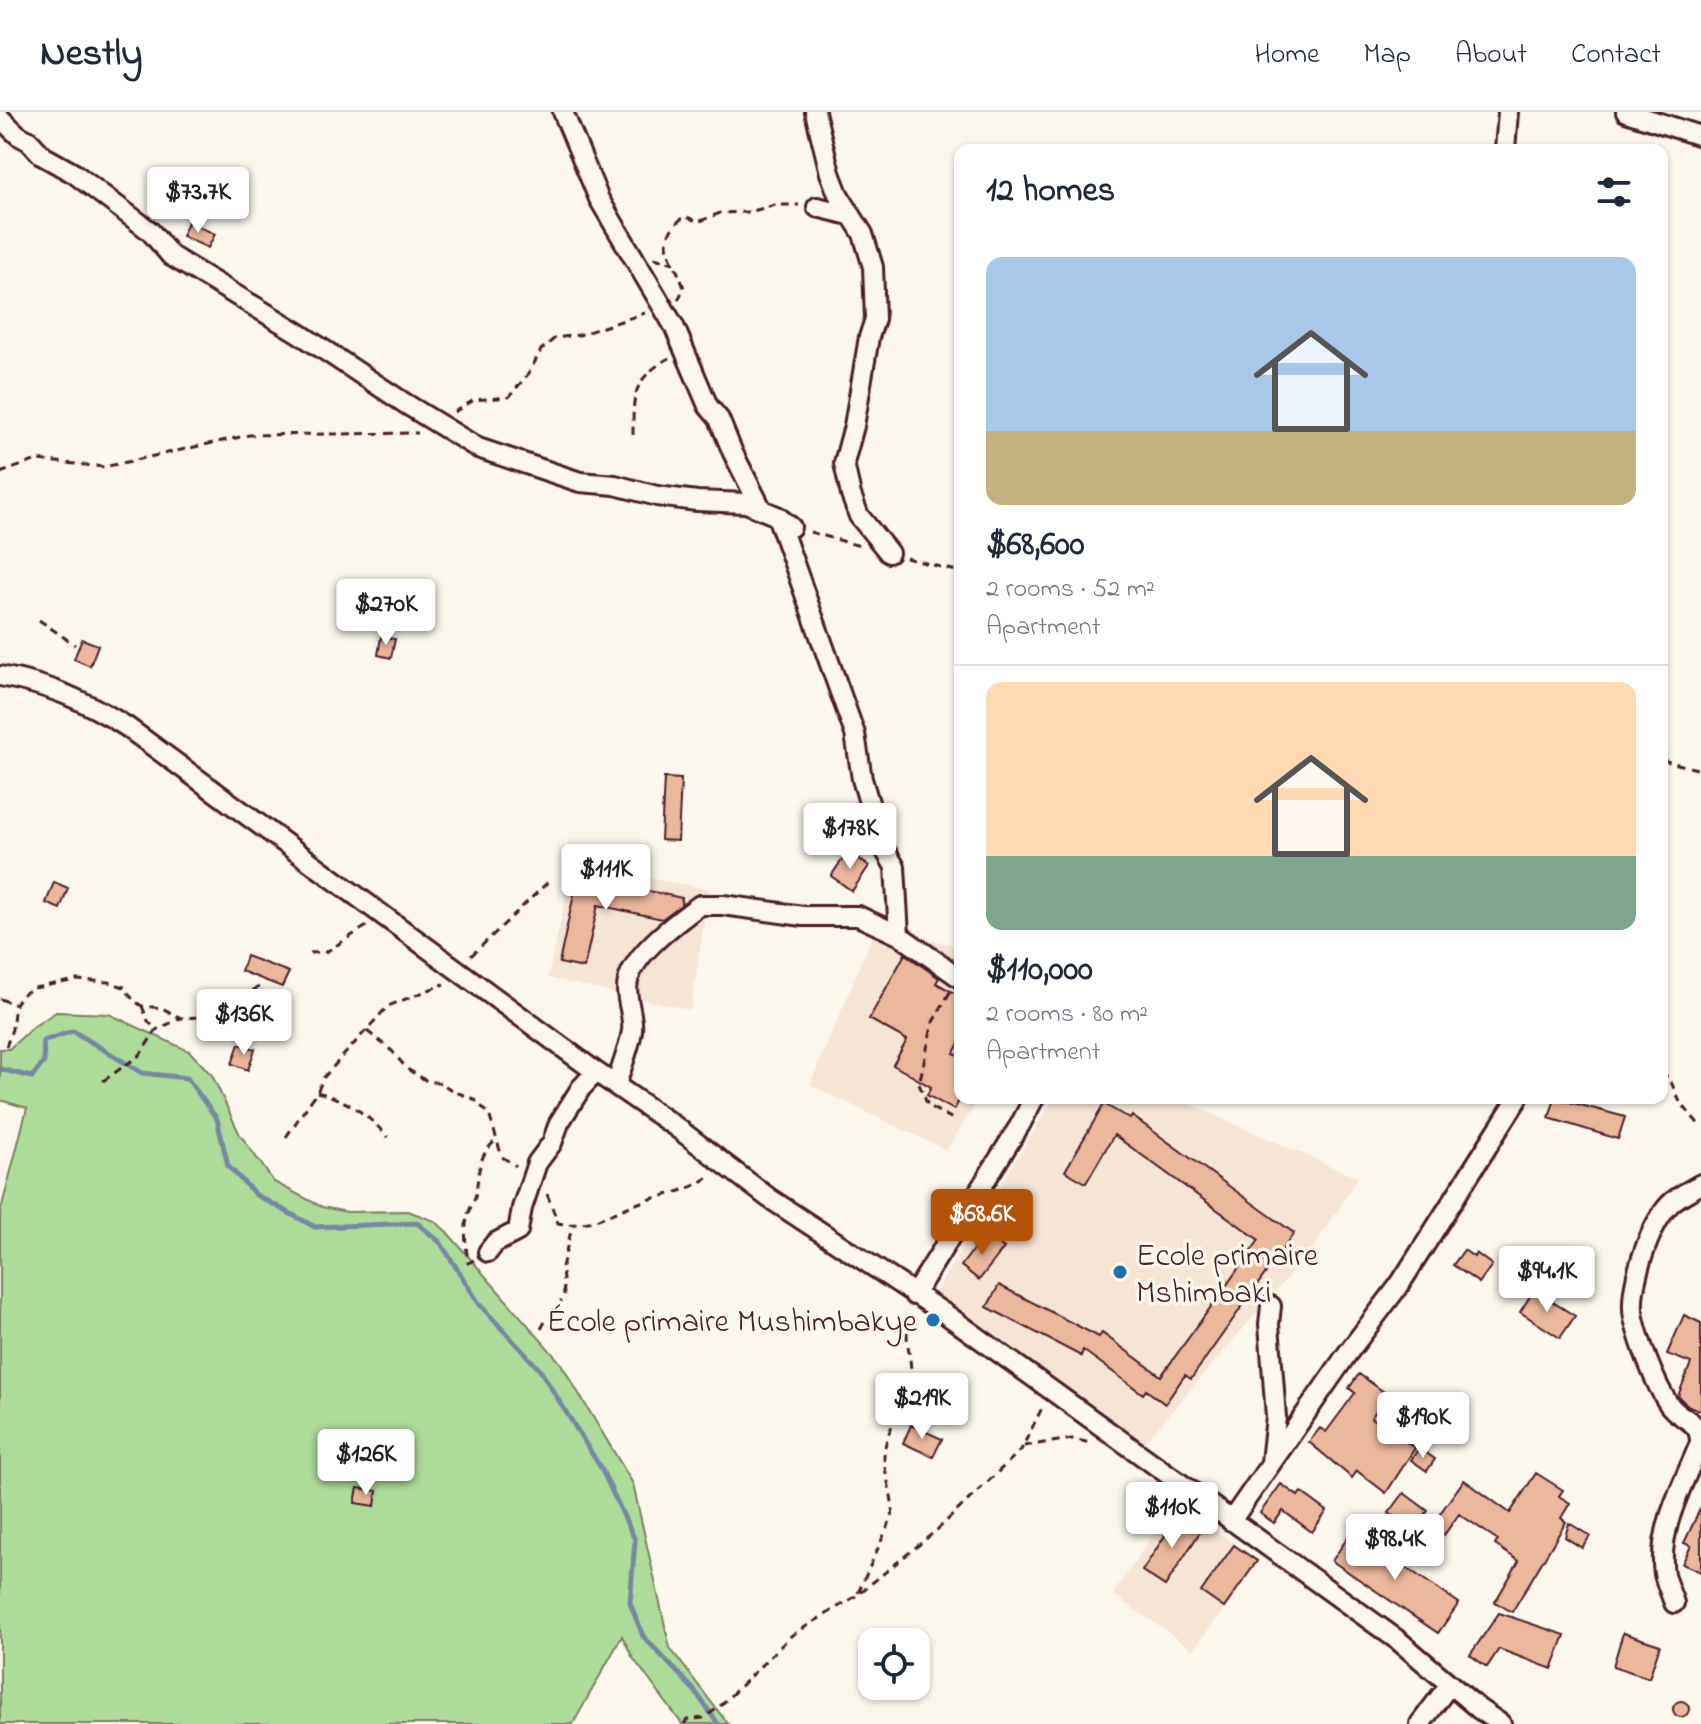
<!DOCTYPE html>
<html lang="en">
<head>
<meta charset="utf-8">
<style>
  :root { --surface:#fff; --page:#f2f2f3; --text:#1f2937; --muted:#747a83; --line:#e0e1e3; --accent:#b45309 }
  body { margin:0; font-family:"Indie Flower",sans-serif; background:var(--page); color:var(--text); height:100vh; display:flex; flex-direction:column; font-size:30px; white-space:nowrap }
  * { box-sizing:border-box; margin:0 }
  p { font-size:26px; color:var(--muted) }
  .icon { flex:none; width:44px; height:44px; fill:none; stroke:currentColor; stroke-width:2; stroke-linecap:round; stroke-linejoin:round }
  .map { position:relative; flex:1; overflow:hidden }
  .sheet { position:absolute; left:954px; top:32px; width:714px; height:960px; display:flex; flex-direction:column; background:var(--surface); border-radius:16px; box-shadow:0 2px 6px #0004 }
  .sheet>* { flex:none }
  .buttons { position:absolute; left:858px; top:1516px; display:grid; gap:16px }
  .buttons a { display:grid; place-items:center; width:72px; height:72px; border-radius:16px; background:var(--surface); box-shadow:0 2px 6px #0004; font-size:40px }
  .price { position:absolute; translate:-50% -68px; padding:0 18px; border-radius:8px; background:#fff; color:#222; font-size:26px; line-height:52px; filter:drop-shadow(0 2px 4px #0008) }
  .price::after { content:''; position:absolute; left:50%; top:48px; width:24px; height:18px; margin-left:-12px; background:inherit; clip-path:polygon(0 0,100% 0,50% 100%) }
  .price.selected { background:var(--accent); color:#fff }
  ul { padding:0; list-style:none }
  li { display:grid; align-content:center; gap:16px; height:424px; padding:0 32px }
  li+li { border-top:2px solid var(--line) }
  li span { display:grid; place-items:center; height:248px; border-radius:16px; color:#555 }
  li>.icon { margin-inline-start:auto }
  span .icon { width:144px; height:144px; fill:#fffc; stroke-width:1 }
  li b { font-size:34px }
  h2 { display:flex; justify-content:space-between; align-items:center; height:96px; padding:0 32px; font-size:34px }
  header { display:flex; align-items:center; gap:48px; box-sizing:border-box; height:112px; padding:0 40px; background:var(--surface); border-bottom:2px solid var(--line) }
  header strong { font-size:38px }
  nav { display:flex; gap:44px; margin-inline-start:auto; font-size:28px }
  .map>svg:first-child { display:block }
  .built { fill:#f6e4d4 }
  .green { fill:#addb9a; stroke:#7c7d62; stroke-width:2 }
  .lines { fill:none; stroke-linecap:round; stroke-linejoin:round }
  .stream { stroke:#7688a4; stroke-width:5 }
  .building { fill:#ebb79d; stroke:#4a1f2b; stroke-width:2 }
  .minor-casing { stroke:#4a1f2b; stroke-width:24 }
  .path { stroke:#4a1f2b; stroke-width:3; stroke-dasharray:8 6; stroke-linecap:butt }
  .minor { stroke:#fbf7ec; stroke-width:18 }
  .poi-dot { fill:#1f6fb2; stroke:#fbf7ec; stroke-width:3 }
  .labels { text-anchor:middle; stroke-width:7; stroke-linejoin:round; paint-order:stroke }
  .poi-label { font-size:32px; fill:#4a1f2b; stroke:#fbf7ec; text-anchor:start }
</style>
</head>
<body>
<header>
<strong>Nestly</strong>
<nav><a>Home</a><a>Map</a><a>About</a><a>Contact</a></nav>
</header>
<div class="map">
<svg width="1701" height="1612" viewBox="0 0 1701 1612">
  <rect width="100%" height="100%" fill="#fbf7ec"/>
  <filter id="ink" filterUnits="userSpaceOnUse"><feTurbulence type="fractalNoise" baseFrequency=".0125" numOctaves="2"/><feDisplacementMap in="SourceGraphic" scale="16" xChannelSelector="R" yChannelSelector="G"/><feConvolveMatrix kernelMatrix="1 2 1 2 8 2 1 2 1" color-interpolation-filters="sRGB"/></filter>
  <g filter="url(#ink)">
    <path class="built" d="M573,753L709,777L691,898L548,866Z
      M876,816L960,834V986H980L946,1038L810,973Z
      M1054,986H1175L1358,1066L1313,1136L1137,1339L933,1184Z
      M1174,1391L1260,1449L1193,1538L1113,1482Z"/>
    <path class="green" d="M56,900L109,902L189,939L212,963L239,1021L274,1070L322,1095L347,1100L408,1099L435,1109L447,1120L560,1250L633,1372L670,1536L728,1612H682L633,1546L622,1524L573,1612H0V1102L27,996L0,988V937H9L33,915Z"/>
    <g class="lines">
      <path class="stream" d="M0,957L32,965L44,950L43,929L73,919L142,961L187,966L217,1007L228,1054L256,1083L315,1115L417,1111L440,1130L480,1193L540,1258L602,1358L635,1428L630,1491L643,1524L695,1579L718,1612"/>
    </g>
    <path class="building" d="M188,110L215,122L208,136L182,124Z
      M381,525L395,527L391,546L378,543Z
      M82,527L98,533L90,554L74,547Z
      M664,666L681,667L678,729L661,728Z
      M848,739L869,754L852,779L831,764Z
      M578,764L682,786L681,793L662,807L598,793L584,856L559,851Z
      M54,770L68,776L60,797L46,791Z
      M905,842L939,866L936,871L960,884V929L954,941L960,944V987L954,998L927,983L931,975L893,953L907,928L869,907Z
      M246,844L289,860L282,875L241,859Z
      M239,932L255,937L248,958L232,952Z
      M1555,986L1625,1005L1618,1027L1549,1006Z
      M1104,992L1130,1007L1132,1004L1294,1121L1191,1267L1185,1263L1165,1292L1146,1278L1143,1282L1083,1238L1081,1244L987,1195L999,1173L1099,1225L1102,1221L1161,1264L1259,1128L1114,1023L1086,1071L1065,1059Z
      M985,1122L1004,1136L979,1168L961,1154Z
      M1464,1138L1474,1145L1476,1141L1492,1153L1479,1171L1453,1153Z
      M1534,1178L1575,1204L1560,1226L1520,1200Z
      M1684,1203L1701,1211V1299L1687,1293L1678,1284L1691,1251L1667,1242Z
      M1359,1262L1388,1283L1371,1306L1415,1336L1386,1381L1357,1359L1352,1366L1309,1330L1320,1316L1326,1320L1355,1281L1349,1276Z
      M911,1313L942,1327L933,1345L903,1331Z
      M1419,1336L1435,1347L1427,1359L1411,1348Z
      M1536,1361L1563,1378L1559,1384L1570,1391L1561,1406L1566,1410L1512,1500L1495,1490L1519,1449L1495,1433L1498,1428L1459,1402L1444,1423L1431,1414L1464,1368L1510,1401Z
      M1281,1372L1298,1384L1301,1380L1327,1399L1312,1420L1283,1399L1274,1411L1260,1401Z
      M358,1376L377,1379L375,1394L355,1391Z
      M1404,1381L1428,1399L1412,1419L1389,1401Z
      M1701,1395V1460L1682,1452L1691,1434L1684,1431Z
      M1179,1402L1202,1417L1165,1474L1142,1459Z
      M1569,1411L1590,1424L1582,1436L1565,1425Z
      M1352,1419L1459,1491L1438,1521L1332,1449Z
      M1234,1433L1257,1449L1224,1496L1201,1480Z
      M1499,1501L1565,1523L1552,1557L1499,1537L1487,1555L1470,1543Z
      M1623,1521L1660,1533L1649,1566L1613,1554Z
      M1673 1597a8 8 0 1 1 16 0a8 8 0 1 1-16 0Z"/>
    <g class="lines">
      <g class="minor-casing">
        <path id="minor" d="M563,0L599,87L674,214L708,294L719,307L733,341L762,398
          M815,0L830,61L838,82L863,122L873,155L875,207L869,225L854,314L844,351L851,383L859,404L889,441
          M1626,0L1701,24
          M0,6L18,23L29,29L43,44L75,62L150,119L171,144L297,220L406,292L478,336L580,370L615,373L657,384L697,389L746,391L777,404L791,415
          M1505,38L1508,0
          M817,95L850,103
          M777,404L855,622L862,667L881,731L895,755L899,823
          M0,564C48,572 86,589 127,615L596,960L676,1015L769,1086L947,1203L1399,1529L1479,1597L1501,1612
          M616,973C621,956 629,937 632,919C634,902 624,885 628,869C634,841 677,810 700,793H723L803,804H858L899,823L960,866
          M488,1140L495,1131L518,1119L522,1096L537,1051L552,1031L559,1011L581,976L596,960
          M914,1183L1020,1013L1034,986
          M1271,1350L1276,1305L1269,1212L1271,1194
          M1231,1409L1347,1242L1400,1172L1518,986
          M1674,1491C1671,1482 1666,1471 1664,1462C1657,1417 1684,1371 1700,1331C1701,1306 1679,1309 1668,1291C1655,1272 1639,1229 1634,1206C1628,1176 1649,1114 1670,1092C1678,1084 1691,1078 1701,1072
          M1420,1612L1450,1572"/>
      </g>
      <path class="path" d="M654,146L674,151
        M678,188L684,176C674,144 651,130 685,104L698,110L720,101L749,100L775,93H799
        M454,300L474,288L509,285L529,261L541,238L555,226L579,223L645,201
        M633,323C633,283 632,268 669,246
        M0,361L37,348L104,355L249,323L418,321
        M810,420L860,434
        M906,446L960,460
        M39,508L75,533
        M1662,648L1701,658
        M310,841L326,840L367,814
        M471,844L549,769
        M950,880L933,910L919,972L928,994L955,1008
        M0,887L15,892
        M142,894L148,909L156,918
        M367,919L392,939L407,957L427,969L441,971L453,979L474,987L489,1002L502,1045L516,1054
        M6,935L12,917L15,892L21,883L34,876L76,868L109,870L124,875L134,889L142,894L162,896L181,906L203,905L259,875
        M1662,959L1671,970L1680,990L1701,1015
        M103,969L140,943L156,918L181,906
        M317,980C350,989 365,1001 388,1025
        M286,1025L317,980L324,965L388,894L444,872
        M547,1082L558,1111C586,1117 610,1101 636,1092C665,1081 684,1083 712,1063
        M474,1148L468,1151C466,1133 463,1117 469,1100C471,1093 475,1088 476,1081C479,1060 478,1044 495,1029
        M541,1217L546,1208L555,1202L564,1183L562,1155L572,1115
        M1024,1334L1072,1327L1091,1331
        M858,1481L892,1405C895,1385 884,1365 884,1344C885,1317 906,1293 910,1267C914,1244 900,1223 912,1201
        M684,1612L687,1608L703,1606L718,1596L792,1523L856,1484L937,1418L1021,1338L1043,1294"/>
      <use href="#minor" class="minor"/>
    </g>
  </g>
  <g class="poi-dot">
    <circle cx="1120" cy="1160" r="8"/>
    <circle cx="933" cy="1208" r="8"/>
  </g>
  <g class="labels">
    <g class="poi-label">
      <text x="1136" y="1153">Ecole primaire<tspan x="1136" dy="37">Mshimbaki</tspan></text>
      <text x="917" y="1219" text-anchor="end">École primaire Mushimbakye</text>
    </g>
  </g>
</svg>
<div class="buttons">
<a><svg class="icon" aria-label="locate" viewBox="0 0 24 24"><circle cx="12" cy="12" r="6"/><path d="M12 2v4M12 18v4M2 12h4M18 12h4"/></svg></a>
</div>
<b class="price" style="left:198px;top:123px">$73.7K</b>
<b class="price" style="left:386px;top:535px">$270K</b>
<b class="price" style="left:850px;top:759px">$178K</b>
<b class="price" style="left:606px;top:800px">$111K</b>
<b class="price" style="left:244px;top:945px">$136K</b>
<b class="price selected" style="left:982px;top:1145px">$68.6K</b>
<b class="price" style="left:1547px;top:1202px">$94.1K</b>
<b class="price" style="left:922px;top:1329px">$219K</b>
<b class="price" style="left:1423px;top:1348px">$190K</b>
<b class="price" style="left:366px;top:1385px">$126K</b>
<b class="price" style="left:1172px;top:1438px">$110K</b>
<b class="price" style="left:1395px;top:1470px">$98.4K</b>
<section class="sheet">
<h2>12 homes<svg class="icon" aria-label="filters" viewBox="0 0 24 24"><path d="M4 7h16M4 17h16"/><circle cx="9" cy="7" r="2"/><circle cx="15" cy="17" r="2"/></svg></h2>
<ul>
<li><span style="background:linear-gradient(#a9c7e8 70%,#c2b280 0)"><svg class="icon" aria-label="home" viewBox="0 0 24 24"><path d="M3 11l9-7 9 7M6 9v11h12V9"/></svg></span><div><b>$68,600</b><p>2 rooms · 52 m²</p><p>Apartment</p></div></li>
<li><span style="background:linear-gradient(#ffd9b3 70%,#7fa58c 0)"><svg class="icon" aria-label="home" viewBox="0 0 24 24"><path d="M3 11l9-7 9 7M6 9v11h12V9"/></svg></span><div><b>$110,000</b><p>2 rooms · 80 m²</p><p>Apartment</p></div></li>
</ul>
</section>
</div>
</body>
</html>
